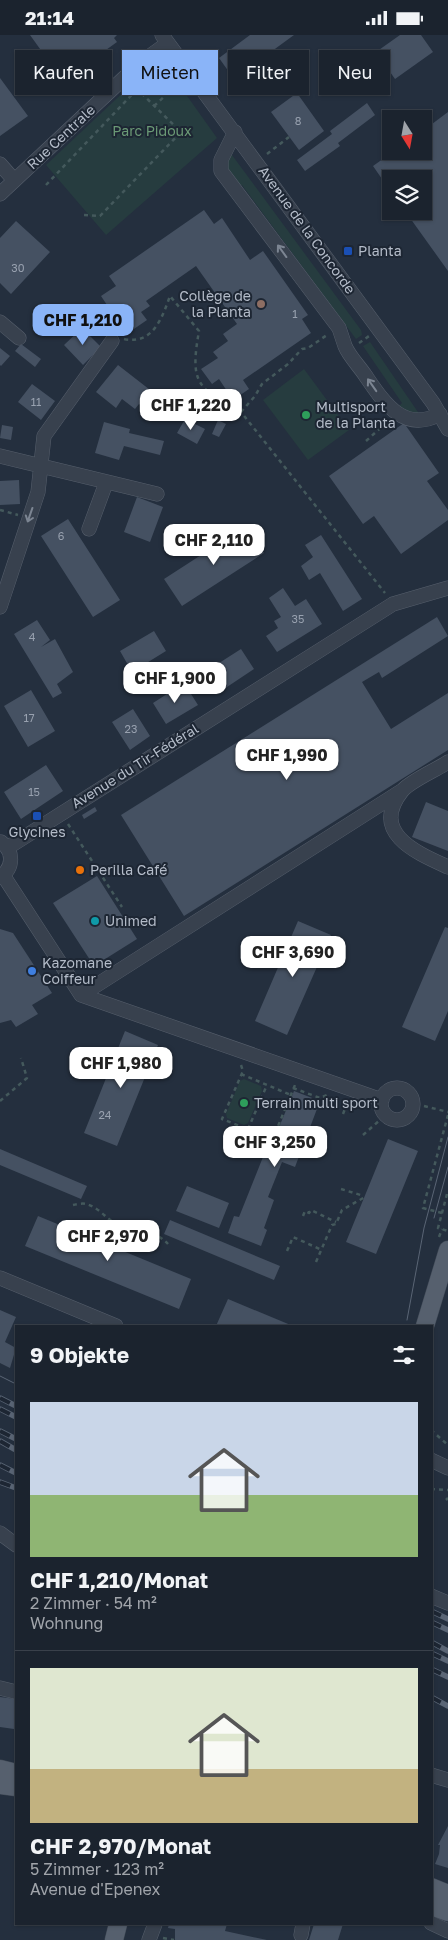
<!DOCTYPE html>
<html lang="de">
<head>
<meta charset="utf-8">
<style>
  :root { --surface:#1b232e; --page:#242b36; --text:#f1f3f6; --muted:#a0a4aa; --line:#39404a; --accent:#8ab4f8 }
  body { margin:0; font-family:"Golos Text",sans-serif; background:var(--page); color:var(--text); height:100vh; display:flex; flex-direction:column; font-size:19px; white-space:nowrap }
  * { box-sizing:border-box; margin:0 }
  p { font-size:16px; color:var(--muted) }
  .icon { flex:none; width:28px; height:28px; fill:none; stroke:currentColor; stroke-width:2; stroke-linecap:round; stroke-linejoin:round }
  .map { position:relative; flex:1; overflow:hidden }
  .drawer { position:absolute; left:15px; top:1290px; width:418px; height:600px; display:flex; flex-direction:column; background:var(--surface); border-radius:0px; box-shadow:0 1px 4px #0004,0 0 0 1px var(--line) }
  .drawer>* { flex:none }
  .guide { position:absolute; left:15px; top:15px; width:419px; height:45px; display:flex; gap:10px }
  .needle { width:32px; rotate:169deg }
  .tools { position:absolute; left:382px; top:75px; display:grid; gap:10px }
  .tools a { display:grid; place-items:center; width:50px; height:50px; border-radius:0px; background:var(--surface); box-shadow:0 1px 4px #0004,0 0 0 1px var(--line); font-size:25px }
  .price { position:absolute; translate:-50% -42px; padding:0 11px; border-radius:10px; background:#fff; color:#222; font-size:16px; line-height:32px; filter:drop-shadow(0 1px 2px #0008) }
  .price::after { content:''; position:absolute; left:50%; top:30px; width:15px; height:11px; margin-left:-8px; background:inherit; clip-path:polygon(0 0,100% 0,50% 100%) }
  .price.current { background:var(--accent); color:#111 }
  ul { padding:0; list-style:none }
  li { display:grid; align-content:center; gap:10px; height:265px; padding:0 15px }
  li+li { border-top:1px solid var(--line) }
  li span { display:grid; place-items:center; height:155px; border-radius:0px; color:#555 }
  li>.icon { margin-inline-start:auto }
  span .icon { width:90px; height:90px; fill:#fffc; stroke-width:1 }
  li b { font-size:21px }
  h2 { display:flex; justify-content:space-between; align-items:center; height:60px; padding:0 15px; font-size:21px }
  .chip { padding:0 18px; border-radius:0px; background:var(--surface); box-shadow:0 1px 4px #0004,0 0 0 1px var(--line); font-size:18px; line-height:45px }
  .chip.current { background:var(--accent); color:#111 }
  .status { display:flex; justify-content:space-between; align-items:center; height:35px; padding:0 25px; background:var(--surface); direction:ltr }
  .status svg { height:14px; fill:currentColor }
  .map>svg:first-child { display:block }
  .green { fill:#263c3f }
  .building { fill:#455162 }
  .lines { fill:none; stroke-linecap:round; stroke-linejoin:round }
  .minor-casing { stroke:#565f6c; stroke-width:15 }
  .major-casing { stroke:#414a57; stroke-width:19 }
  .path { stroke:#44595c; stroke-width:2.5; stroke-dasharray:4 4; stroke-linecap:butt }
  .minor { stroke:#38414e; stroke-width:14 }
  .major { stroke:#56606e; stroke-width:18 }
  .tram { stroke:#5a6575; stroke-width:1 }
  .rail-casing { stroke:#5a6575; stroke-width:5.5 }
  .rail { stroke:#1d2633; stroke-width:4; stroke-dasharray:11; stroke-linecap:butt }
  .oneway { stroke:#7c8592 }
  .transit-dot { fill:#1a4fb4; stroke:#1d2633; stroke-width:2 }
  .education-dot { fill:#8d6e63; stroke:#1d2633; stroke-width:2 }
  .leisure-dot { fill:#2e9e5b; stroke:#1d2633; stroke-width:2 }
  .food-dot { fill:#e8710a; stroke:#1d2633; stroke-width:2 }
  .culture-dot { fill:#0f9aa8; stroke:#1d2633; stroke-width:2 }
  .shop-dot { fill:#3f7fe0; stroke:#1d2633; stroke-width:2 }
  .labels { text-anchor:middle; stroke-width:4; stroke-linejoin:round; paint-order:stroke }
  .number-label { font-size:11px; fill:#98a1af }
  .park-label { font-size:14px; fill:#6b9a76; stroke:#1d2633 }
  .street-label { font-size:14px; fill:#b4bcc9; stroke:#1d2633 }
  .poi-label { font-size:14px; fill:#b4bcc9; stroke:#1d2633; text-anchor:start }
</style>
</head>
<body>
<div class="status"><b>21:14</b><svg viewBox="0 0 49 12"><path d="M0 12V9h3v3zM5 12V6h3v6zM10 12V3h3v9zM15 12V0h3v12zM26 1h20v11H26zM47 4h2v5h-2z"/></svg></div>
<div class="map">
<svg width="448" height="1905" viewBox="0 0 448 1905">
  <rect width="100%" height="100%" fill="#242f3e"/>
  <path class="green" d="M146,36L170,37L217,103L106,200L46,130Z
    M232,120L361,295L362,300L356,304L242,150L238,152L226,137L227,125Z
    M370,307L420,380L403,376L399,371L402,368L363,311Z
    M304,334L349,395L308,425L263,365Z
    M244,1044L261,1051L262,1056L248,1088L244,1090L227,1083L226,1079L240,1046Z"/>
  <path class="building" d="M30,0H117L114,3L117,7L63,46Z
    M250,0H294L234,44L219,23Z
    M400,0H421L433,17L395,44L376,17Z
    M0,43L28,81L0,101Z
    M297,58L324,96L299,115L271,77Z
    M367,68L375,80L338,108L340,111L305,136L297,125L332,99L330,96Z
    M448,77V236L405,176H424V144H391V157L373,131L394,116H424V95Z
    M204,175L214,189L222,183L250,225L263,216L308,280L302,284L311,298L243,345L249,354L233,365L219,344L212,349L201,334L218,323L213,317L228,306L223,299L237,289L196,231L146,266L150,271L141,277L147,285L131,296L115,273L111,276L101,261L116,251L109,241Z
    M16,186L50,217L11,259L0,248V203Z
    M82,293L101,312L83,330L64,310Z
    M21,309L41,324L35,332L15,316Z
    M0,313L10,321L1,331L0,330Z
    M118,330L163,365L152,379L139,369L135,374L122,364L116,373L96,357Z
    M32,349L55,366L41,385L18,367Z
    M185,384L205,394L197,409L177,398Z
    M218,385L226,389L219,402L212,399Z
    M104,387L130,394L129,398L164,406L160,420L124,411L119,425L95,418Z
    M404,388L439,438L427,446L448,475V485L401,519L374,481L363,489L329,441Z
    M2,390L13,392L11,405L0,403Z
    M19,445L20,469L0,470V446Z
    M137,462L163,472L150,507L124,497Z
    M68,484L120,565L93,582L41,501Z
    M246,491L264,518L182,571L164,544Z
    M321,500L362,564L343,576L320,538L309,545L301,531L313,522L305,510Z
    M283,553L295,571L306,564L322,589L277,617L266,601L278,593L274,586L281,582L269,563Z
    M437,582L448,601L382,643L379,637L362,647L391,694L448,658V715L184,881L121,780Z
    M37,585L50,605L41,612L55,604L73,637L57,649L62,658L53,663L14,599Z
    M154,596L166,616L132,637L120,616Z
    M241,614L254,634L218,658L205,637Z
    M184,648L198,670L166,689L153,668Z
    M31,655L55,696L28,712L4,671Z
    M133,674L150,701L130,715L112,687Z
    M46,730L63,756L21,784L4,757Z
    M426,767L448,776V816L412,802Z
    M95,772L97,776L84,784L82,780Z
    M97,841L137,904L94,931L53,868Z
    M298,886L331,900L287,1000L255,986Z
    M445,892L448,893V976L435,1006L402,992Z
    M0,894L13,898L52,958L32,970L38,979L16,992L11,985L0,988Z
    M125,996L158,1010L117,1111L84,1098Z
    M294,1056L320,1066L295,1132L282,1127L268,1162L274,1165L264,1193L267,1195L261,1211L228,1198L234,1181L239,1182L265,1117L268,1119Z
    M388,1104L418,1116L376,1219L346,1207Z
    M0,1114L87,1151L81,1164L0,1130Z
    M187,1151L229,1168L219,1193L176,1176Z
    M38,1181L191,1244L179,1274L25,1211Z
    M170,1185L280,1231L274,1245L164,1199Z
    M228,1264L293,1291H216Z
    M0,1275L16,1282L5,1307L16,1313L10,1333L0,1328Z
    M0,1662L16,1664L14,1694L0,1692Z
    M448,1791V1833L435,1829L439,1819L440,1810H438Z
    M169,1889H227L225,1896L267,1905H175V1894L168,1893Z
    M314,1889H343L338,1905H309Z"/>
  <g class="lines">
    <g class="minor-casing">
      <path id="minor" d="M162,0L433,368L448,394
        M235,97L221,125V136L339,293C341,299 343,305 345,311C349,321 359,331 365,340C383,366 403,399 440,379
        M0,129L14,145
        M0,159L140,28L168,8
        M0,287L19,303
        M0,421L157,459
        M89,494L106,448
        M0,572L38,457L44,401L112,306
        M448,727C436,735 410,746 402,756C369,798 417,818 448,832
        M7,813L393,569L448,553
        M3,840L81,960L382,1065
        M0,842C14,833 14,816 1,807
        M81,960L403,755
        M381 1069a16 16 0 1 1 32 0a16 16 0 1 1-32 0Z
        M0,1243L116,1291
        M431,1425L448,1433
        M0,1498L16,1510
        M431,1561L448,1568
        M0,1653L16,1657
        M431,1740L448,1745
        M431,1888L448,1896
        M301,1900L303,1889
        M149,1905L155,1889"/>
    </g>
    <g class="major-casing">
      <path id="major" d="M425,1291L448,1215
        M0,1734L16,1738
        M0,1750L16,1752
        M431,1852L448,1859
        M431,1871L448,1877
        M114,1905L118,1889"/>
    </g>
    <path class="path" d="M154,71L178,49
      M267,119L289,102
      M46,150L142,49L144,44
      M84,180L100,181L181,97L137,54
      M124,304C153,310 162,283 170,261L199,296C190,347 196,353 241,377L385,558
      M359,308L369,301
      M241,377L255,361L262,349L288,329L302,314L308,313L327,300
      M366,406L387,387
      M0,475L18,480
      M68,789L122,872
      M241,1030L243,1036L222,1084L272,1104
      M241,1039L291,1060
      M293,1053L320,1063L327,1060
      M0,1066L27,1043L21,1023
      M424,1071L448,1077
      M343,1079L348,1066
      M248,1094L267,1050
      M363,1100L380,1085
      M269,1113L295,1050
      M341,1154L364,1161
      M447,1159L438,1193L448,1196
      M73,1170C77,1169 83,1168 86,1169C106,1174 111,1198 137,1190C149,1200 158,1198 168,1209
      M442,1178L423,1173L448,1080
      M303,1181L305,1176L309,1178L311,1175L336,1187
      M439,1202L442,1194
      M287,1216L293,1202L322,1215
      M316,1227L332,1190L336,1189L342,1175L365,1162
      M431,1395L448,1410
      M431,1454L448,1455
      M446,1465L448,1463
      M163,1903L174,1905"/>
    <use href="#minor" class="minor"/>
    <use href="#major" class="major"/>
    <path class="tram" d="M434,1183L448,1132
      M407,1285L424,1193L448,1102
      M0,1341L16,1349"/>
    <g class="rail-casing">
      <path id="rail" d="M0,1363L16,1371
        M0,1374L16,1382
        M0,1396L16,1404
        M0,1406L16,1415
        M0,1430L16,1438
        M0,1447L16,1453
        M431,1576L448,1584
        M431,1587L448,1595
        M431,1607L448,1616
        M431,1618L448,1626
        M431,1634L448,1642
        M431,1662L448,1671"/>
    </g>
    <use href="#rail" class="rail"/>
  </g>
  <defs><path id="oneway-shaft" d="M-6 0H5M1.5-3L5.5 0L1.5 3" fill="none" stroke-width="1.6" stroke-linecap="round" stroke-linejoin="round" transform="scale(1.25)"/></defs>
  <g class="oneway">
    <use href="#oneway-shaft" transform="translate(282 216) rotate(-126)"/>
    <use href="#oneway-shaft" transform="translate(372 350) rotate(-125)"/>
    <use href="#oneway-shaft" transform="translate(30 480) rotate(109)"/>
  </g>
  <g class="transit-dot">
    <rect x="343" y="211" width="10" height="10" rx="2.5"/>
    <rect x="32" y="776" width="10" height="10" rx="2.5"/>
  </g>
  <circle class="education-dot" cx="261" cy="269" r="5"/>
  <g class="leisure-dot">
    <circle cx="306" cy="380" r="5"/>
    <circle cx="244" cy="1068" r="5"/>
  </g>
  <circle class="food-dot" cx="80" cy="835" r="5"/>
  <circle class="culture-dot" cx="95" cy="886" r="5"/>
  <circle class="shop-dot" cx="32" cy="936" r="5"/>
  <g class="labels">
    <g class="number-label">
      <text x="298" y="90">8</text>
      <text x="18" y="237">30</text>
      <text x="295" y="283">1</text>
      <text x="36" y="371">11</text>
      <text x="61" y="505">6</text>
      <text x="298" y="588">35</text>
      <text x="32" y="606">4</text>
      <text x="29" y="687">17</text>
      <text x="131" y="698">23</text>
      <text x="34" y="761">15</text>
      <text x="105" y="1084">24</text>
    </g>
    <g class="park-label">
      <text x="152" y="101">Parc Pidoux</text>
    </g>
    <g class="street-label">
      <text transform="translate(61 102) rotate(-43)" y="5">Rue Centrale</text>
      <text transform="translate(307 195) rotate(54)" y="5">Avenue de la Concorde</text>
      <text transform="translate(135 731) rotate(-32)" y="5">Avenue du Tir-Fédéral</text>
    </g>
    <g class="poi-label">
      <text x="358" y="221">Planta</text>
      <text x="251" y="266" text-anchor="end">Collège de<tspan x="251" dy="16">la Planta</tspan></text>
      <text x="316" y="377">Multisport<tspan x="316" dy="16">de la Planta</tspan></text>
      <text x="37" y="802" text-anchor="middle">Glycines</text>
      <text x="90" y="840">Perilla Café</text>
      <text x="105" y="891">Unimed</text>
      <text x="42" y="933">Kazomane<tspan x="42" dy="16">Coiffeur</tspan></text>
      <text x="254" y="1073">Terrain multi sport</text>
    </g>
  </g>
</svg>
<div class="tools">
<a><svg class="needle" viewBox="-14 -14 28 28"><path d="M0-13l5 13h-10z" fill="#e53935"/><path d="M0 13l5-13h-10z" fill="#a0a4aa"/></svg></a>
<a><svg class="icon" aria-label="layers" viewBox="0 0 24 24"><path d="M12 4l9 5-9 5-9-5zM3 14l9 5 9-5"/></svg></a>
</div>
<b class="price current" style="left:83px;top:311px">CHF 1,210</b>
<b class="price" style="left:191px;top:396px">CHF 1,220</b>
<b class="price" style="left:214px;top:531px">CHF 2,110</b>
<b class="price" style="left:175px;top:669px">CHF 1,900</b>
<b class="price" style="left:287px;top:746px">CHF 1,990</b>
<b class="price" style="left:293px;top:943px">CHF 3,690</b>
<b class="price" style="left:121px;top:1054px">CHF 1,980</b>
<b class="price" style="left:275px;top:1133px">CHF 3,250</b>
<b class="price" style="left:108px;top:1227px">CHF 2,970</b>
<div class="guide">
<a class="chip">Kaufen</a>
<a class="chip current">Mieten</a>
<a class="chip">Filter</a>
<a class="chip">Neu</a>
</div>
<section class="drawer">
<h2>9 Objekte<svg class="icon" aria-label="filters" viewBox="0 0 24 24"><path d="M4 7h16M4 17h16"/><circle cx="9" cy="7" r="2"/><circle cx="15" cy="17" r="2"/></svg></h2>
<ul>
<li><span style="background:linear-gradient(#c9d6e8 60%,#8fb573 0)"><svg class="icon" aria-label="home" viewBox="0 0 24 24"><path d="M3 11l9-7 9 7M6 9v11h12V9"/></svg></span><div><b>CHF 1,210/Monat</b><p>2 Zimmer · 54 m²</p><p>Wohnung</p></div></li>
<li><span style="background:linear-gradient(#dfe7d0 65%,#c2b280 0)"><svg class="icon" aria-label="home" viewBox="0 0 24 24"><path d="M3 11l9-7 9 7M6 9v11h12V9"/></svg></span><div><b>CHF 2,970/Monat</b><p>5 Zimmer · 123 m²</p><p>Avenue d'Epenex</p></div></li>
</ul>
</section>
</div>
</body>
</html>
